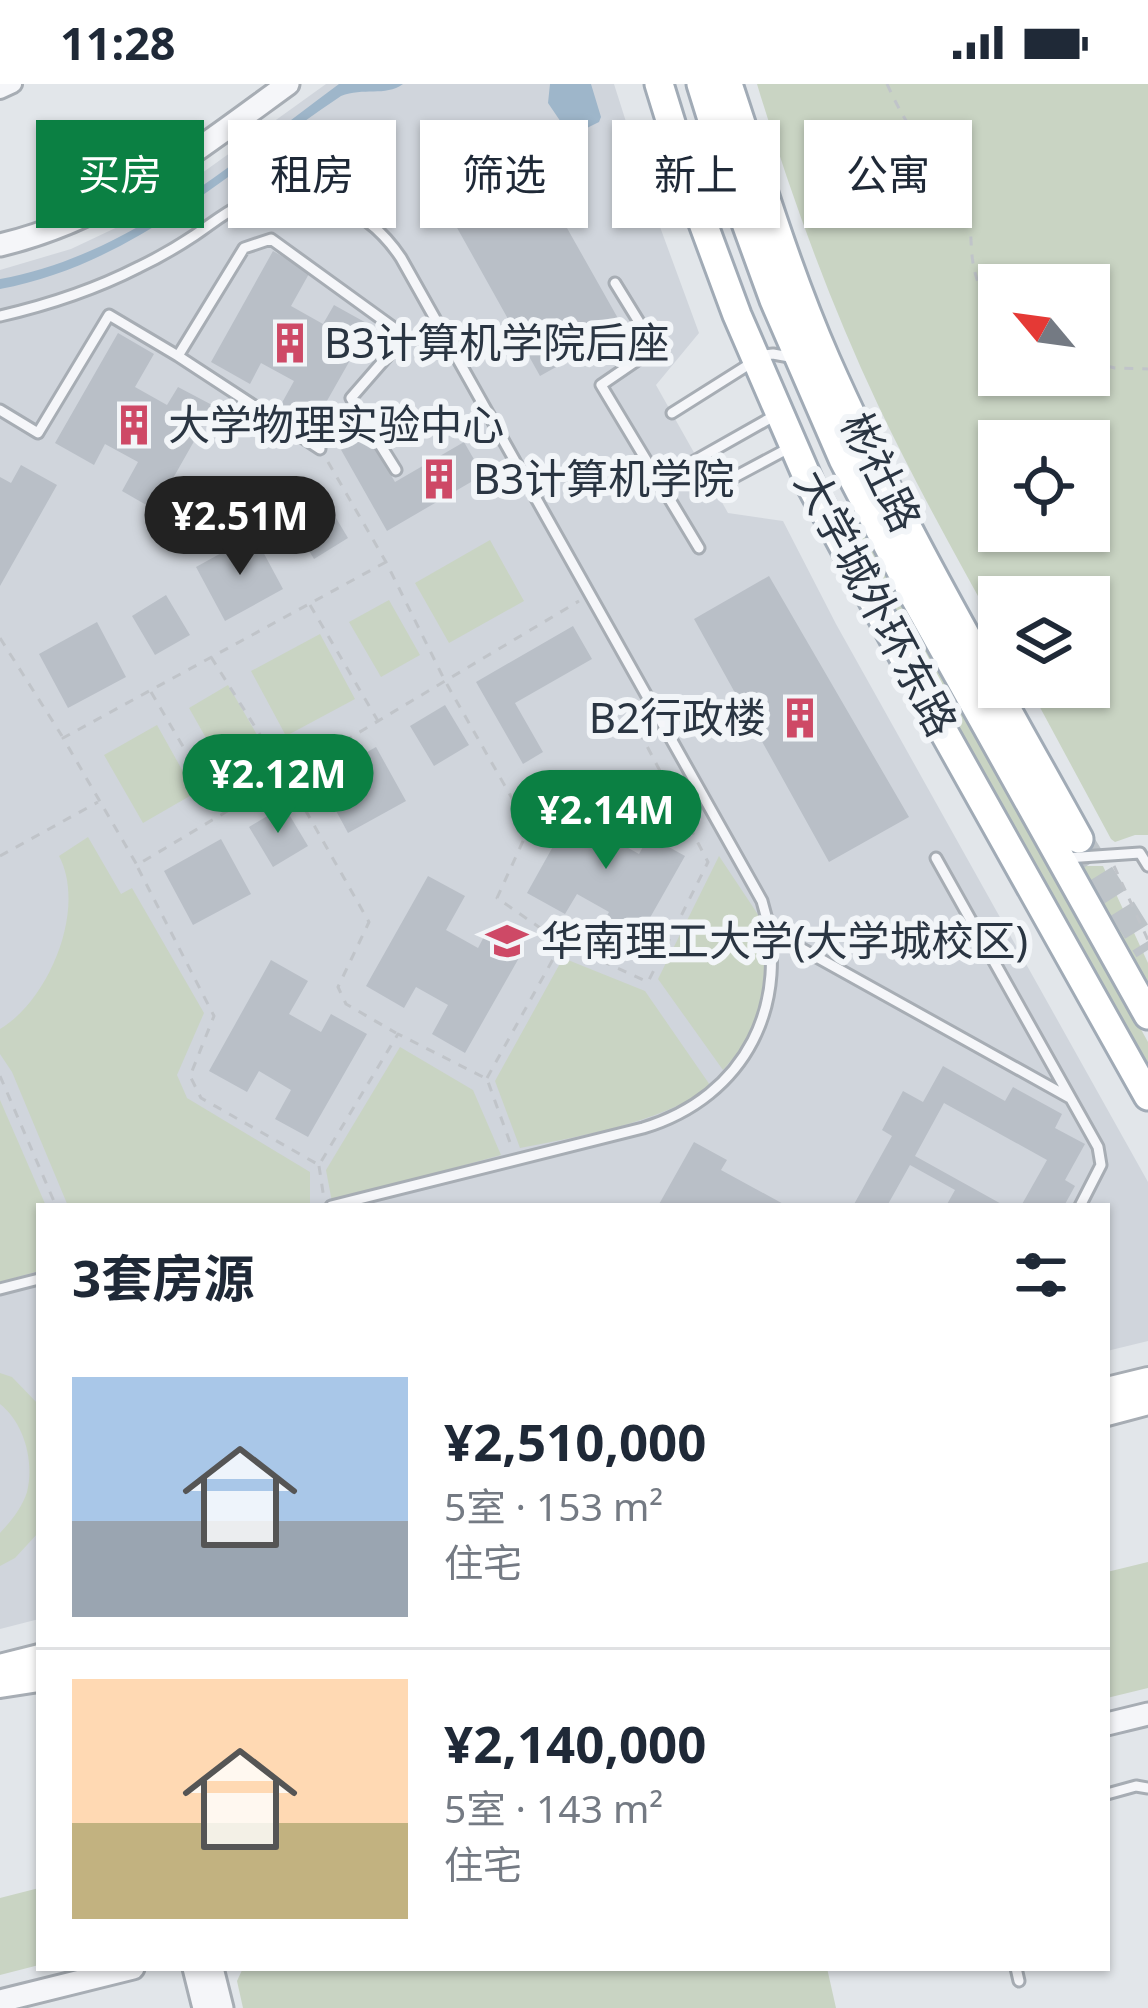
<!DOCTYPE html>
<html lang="zh">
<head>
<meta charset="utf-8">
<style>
  :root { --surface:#fff; --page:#f6f6f7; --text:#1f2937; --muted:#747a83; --line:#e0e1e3; --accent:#0b8043 }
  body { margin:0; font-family:"Noto Sans","Noto Sans SC",sans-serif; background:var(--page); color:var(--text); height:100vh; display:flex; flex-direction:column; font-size:45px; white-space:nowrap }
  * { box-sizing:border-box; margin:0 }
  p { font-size:39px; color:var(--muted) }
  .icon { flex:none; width:66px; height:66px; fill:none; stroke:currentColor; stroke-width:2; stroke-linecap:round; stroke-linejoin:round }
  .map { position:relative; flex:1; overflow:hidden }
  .panel { position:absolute; left:36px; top:1119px; width:1074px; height:768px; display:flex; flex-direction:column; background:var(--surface); border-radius:0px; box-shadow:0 3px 9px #0004 }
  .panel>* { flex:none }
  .hud { position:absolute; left:36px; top:36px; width:1077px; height:108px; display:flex; gap:24px }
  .needle { width:78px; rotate:299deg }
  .controls { position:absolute; left:978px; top:180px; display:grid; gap:24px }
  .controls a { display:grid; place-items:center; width:132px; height:132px; border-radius:0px; background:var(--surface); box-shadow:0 3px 9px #0004; font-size:60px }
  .price { position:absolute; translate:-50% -102px; padding:0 27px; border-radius:42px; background:var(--accent); color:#fff; font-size:39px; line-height:78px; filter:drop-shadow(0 3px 6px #0008) }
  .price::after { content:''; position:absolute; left:50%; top:72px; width:36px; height:27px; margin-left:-18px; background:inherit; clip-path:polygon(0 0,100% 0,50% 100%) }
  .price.on { background:#222; color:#fff }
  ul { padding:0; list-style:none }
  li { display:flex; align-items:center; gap:36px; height:300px; padding:0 36px }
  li+li { border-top:3px solid var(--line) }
  li span { display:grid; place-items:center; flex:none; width:336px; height:240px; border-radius:0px; color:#555 }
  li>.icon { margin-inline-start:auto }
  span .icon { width:144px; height:144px; fill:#fffc; stroke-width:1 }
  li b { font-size:51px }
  h2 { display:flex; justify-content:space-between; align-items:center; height:144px; padding:0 36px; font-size:51px }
  .pill { padding:0 42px; border-radius:0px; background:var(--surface); box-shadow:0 3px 9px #0004; font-size:42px; line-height:108px }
  .pill.on { background:var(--accent); color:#fff }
  .status { display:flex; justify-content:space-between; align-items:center; height:84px; padding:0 60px; background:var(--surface); direction:ltr }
  .status svg { height:33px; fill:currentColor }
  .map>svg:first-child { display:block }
  .built { fill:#d0d5dc }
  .green { fill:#c9d4c3; fill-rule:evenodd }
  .water { fill:#9eb6ca }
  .building { fill:#b9bfc7 }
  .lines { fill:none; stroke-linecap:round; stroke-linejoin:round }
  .primary-tunnel { stroke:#bdc3c8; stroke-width:27; stroke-dasharray:27 14; stroke-linecap:butt }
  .service-casing { stroke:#a7adb4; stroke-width:15 }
  .minor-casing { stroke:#a7adb4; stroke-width:22 }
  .tertiary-casing { stroke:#a7adb4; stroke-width:27 }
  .secondary-casing { stroke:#a7adb4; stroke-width:30 }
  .primary-casing { stroke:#a1abb6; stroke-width:33 }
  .path { stroke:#c0c4c9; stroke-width:3; stroke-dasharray:9 9; stroke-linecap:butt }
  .service { stroke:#f5f6f9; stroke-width:9 }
  .minor { stroke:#f5f6f9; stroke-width:16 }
  .tertiary { stroke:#f5f6f9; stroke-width:21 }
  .secondary { stroke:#fff; stroke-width:24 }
  .primary { stroke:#fff; stroke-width:27 }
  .labels { text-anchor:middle; stroke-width:12; stroke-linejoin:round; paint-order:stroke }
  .poi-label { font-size:42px; fill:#2a3542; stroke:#f2f5f8; text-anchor:start }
  .street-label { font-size:42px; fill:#2a3542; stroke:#f2f5f8 }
</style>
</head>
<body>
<div class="status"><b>11:28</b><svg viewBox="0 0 49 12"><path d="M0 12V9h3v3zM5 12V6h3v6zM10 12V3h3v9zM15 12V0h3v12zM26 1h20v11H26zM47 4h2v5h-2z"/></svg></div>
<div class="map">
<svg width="1148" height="1924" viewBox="0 0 1148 1924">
  <rect width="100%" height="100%" fill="#e2e6ea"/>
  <path class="built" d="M326,0H614L656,132L699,249L656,301L728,429L783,437L836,540L1148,1098V1257L1107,1267V1122H39V1535L0,1545V186L71,165L145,130Z"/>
  <path class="green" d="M757,0H1148V751H1135L1115,758L1111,755L1029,603H1089V513H999V550C957,474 915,399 878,321C829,217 790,109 757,0ZM999,201H1089V291H999ZM999,357H1089V447H999Z
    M852,434L860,438L1148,958V985L886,516L846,440Z
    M490,456L524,517L449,559L415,499Z
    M389,516L420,571L381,593L349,538Z
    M320,550L355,615L286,652L251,587Z
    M228,601L267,668L227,691L189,624Z
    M157,641L195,709L143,739L104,671Z
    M88,753L121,810L132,804L204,929L177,991L187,1014L310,1088V1121L68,1122L12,988L0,970V945C49,916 87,825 59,772Z
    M719,772L767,844V904L754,950L723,986L658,895Z
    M1085,782H1103L1148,879V907L1082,787Z
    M563,874L645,907L712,1004C649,1041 591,1050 520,1064L495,997Z
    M400,963L473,1006L501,1071L332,1118L326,1086Z
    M0,1016L46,1122H39V1187L0,1198Z
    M0,1289L12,1293L39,1321V1448L15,1474L0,1482V1449C11,1437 22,1424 27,1408C35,1376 23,1338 0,1320Z
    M1148,1478V1604L1107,1614V1488Z
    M39,1804V1881L0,1891V1814Z
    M243,1884H827L836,1924H243L237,1897Z"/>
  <path class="water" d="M339,0H403C385,13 363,3 341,12C232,85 134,180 0,205V195C130,172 235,76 339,0Z
    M550,0H591L601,33L599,38L579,48L565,44L548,19Z"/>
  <path class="building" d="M506,36L624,245L540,292L423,83Z
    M273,167L310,188L291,222L323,240L334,221L370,241L311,345L278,326L294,297L261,279L250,300L211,278Z
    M118,249L154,270L135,303L167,321L178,303L214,322L155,426L122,407L138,378L105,360L94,381L55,359Z
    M366,349L395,398L464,358L483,391L387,447L340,364Z
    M21,381L57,401L0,502V393L11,399Z
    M324,414L348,454L314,475L290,435Z
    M254,451L283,505L225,537L196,483Z
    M769,492L909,733L829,778L694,535Z
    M166,511L190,551L155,571L132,532Z
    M97,538L126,593L68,624L39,570Z
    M573,542L592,575L515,619L543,668L523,680L476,598Z
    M445,621L469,661L434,682L410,642Z
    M376,663L406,717L348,749L319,695Z
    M589,698L626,719L607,752L639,770L649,752L685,772L626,876L593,857L609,828L577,810L565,830L527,809Z
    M284,722L308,762L273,783L249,743Z
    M221,755L251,810L193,841L164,787Z
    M428,792L465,812L446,846L478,864L488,845L524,865L465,969L432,950L448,921L416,903L404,924L366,902Z
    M271,876L308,897L289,930L321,948L331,930L367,950L308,1053L275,1035L291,1006L259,987L247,1008L209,987Z
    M943,982L1005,1017L1013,1003L1062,1030L1055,1044L1085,1060L1065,1096L1075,1102L1064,1122H1021L1047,1076L944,1019L915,1072L1005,1122H946L955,1106L910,1081L887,1122H853L892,1052L882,1046L903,1007L923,1018Z
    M694,1058L727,1076L721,1086L787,1122H658Z"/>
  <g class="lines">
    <path class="primary-tunnel" d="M1079,755L1148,866"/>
    <g class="service-casing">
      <path id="service" d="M615,199L655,264L601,301L699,464
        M0,232C48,221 94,206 139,183C158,174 177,163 195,151C210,141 224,129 241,121C302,95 366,121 401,174L762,817C793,918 746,1013 643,1044L331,1122
        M178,272L244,164L271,155L405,252L351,314L396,386
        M0,326L38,349L109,231L178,272L320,365
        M672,329L764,271L773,270L795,274
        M659,397L774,332
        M714,404L789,364
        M936,774L1098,1063L1101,1081L1080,1122
        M1066,774L1140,769L1148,782
        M770,847L1070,1014
        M0,1205L39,1195
        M1107,1710L1136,1702L1148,1704
        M1016,1884L1019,1897"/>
    </g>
    <g class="minor-casing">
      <path id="minor" d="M0,6L13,0"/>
    </g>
    <g class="tertiary-casing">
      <path id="tertiary" d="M0,161C111,135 197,66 288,0
        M1107,1640L1148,1630
        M194,1884L204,1924
        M212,1884L222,1924
        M0,1917L133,1884"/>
    </g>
    <g class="secondary-casing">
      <path id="secondary" d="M1107,1306L1148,1296
        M1107,1329L1148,1318
        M0,1583L39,1573
        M0,1601L39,1595"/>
    </g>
    <g class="primary-casing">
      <path id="primary" d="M659,0L697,123L737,231L812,404L945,650L1148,1012
        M701,0L735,109L774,216L843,375L914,512L1148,931
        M728,0C759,93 787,187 826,276C899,441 992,597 1079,755"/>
    </g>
    <path class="path" d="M887,0C898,24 910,46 927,66C940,81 957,92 967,109C976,155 961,192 999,229
      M1089,278L1115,284L1148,285
      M331,358L354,344
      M328,378L386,478L445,597L529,744L497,814L562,859
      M386,478L63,654L137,781L579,517
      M310,521L378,637
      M0,554L62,652
      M211,573L286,692L369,838L338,903L346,920L396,949
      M151,608L222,729
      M0,772L98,718
      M1114,782L1148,856
      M138,784L214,932L190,992L201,1014L319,1081L398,950L487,995L512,1064
      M0,992L56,1122
      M487,994L562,859L648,898L708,778L639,647
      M319,1082L324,1115"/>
    <use href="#service" class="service"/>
    <use href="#minor" class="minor"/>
    <use href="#tertiary" class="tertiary"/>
    <use href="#secondary" class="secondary"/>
    <use href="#primary" class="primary"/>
  </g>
  <defs>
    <g id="building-bare" transform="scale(3.24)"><path d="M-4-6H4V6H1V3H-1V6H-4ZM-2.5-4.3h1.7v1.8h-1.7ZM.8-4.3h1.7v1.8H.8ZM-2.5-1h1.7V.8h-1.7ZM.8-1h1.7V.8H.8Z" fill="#ce4966" stroke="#f2f5f8" stroke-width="2.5" paint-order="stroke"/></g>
    <g id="university-bare" transform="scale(3.24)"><path d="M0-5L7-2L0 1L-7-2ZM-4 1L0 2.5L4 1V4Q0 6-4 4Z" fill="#ce4966" stroke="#f2f5f8" stroke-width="2.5" paint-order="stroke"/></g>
  </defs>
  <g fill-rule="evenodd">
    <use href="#building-bare" x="290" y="259"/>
    <use href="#building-bare" x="134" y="341"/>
    <use href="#building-bare" x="439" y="395"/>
    <use href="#building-bare" x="800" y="634"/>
    <use href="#university-bare" x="507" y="857"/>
  </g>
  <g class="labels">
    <g class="poi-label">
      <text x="324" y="274">B3计算机学院后座</text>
      <text x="168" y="356">大学物理实验中心</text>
      <text x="473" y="410">B3计算机学院</text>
      <text x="766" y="649" text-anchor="end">B2行政楼</text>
      <text x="541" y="872">华南理工大学(大学城校区)</text>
    </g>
    <g class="street-label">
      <text transform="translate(881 388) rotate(64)" y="15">彬社路</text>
      <text transform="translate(876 519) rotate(62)" y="15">大学城外环东路</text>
    </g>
  </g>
</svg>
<div class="controls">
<a><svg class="needle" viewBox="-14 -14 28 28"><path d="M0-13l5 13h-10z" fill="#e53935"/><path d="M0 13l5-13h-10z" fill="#747a83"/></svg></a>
<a><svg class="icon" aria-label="locate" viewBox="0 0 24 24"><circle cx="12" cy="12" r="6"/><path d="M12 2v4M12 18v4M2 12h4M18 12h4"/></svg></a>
<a><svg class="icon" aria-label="layers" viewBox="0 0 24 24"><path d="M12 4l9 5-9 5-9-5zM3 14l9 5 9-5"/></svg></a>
</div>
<b class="price on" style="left:240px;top:494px">¥2.51M</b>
<b class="price" style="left:278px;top:752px">¥2.12M</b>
<b class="price" style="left:606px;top:788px">¥2.14M</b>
<div class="hud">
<a class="pill on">买房</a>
<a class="pill">租房</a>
<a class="pill">筛选</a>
<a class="pill">新上</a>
<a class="pill">公寓</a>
</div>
<section class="panel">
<h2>3套房源<svg class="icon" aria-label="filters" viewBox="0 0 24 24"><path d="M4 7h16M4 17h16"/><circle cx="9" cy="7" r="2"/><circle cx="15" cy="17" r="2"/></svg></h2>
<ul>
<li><span style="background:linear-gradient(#a9c7e8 60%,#9aa5b1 0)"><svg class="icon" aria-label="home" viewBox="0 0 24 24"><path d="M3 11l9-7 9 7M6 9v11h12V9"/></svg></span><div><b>¥2,510,000</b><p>5室 · 153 m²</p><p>住宅</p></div></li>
<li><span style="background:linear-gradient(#ffd9b3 60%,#c2b280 0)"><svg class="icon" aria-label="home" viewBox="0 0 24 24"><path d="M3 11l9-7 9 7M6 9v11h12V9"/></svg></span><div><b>¥2,140,000</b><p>5室 · 143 m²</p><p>住宅</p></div></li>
</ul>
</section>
</div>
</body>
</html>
